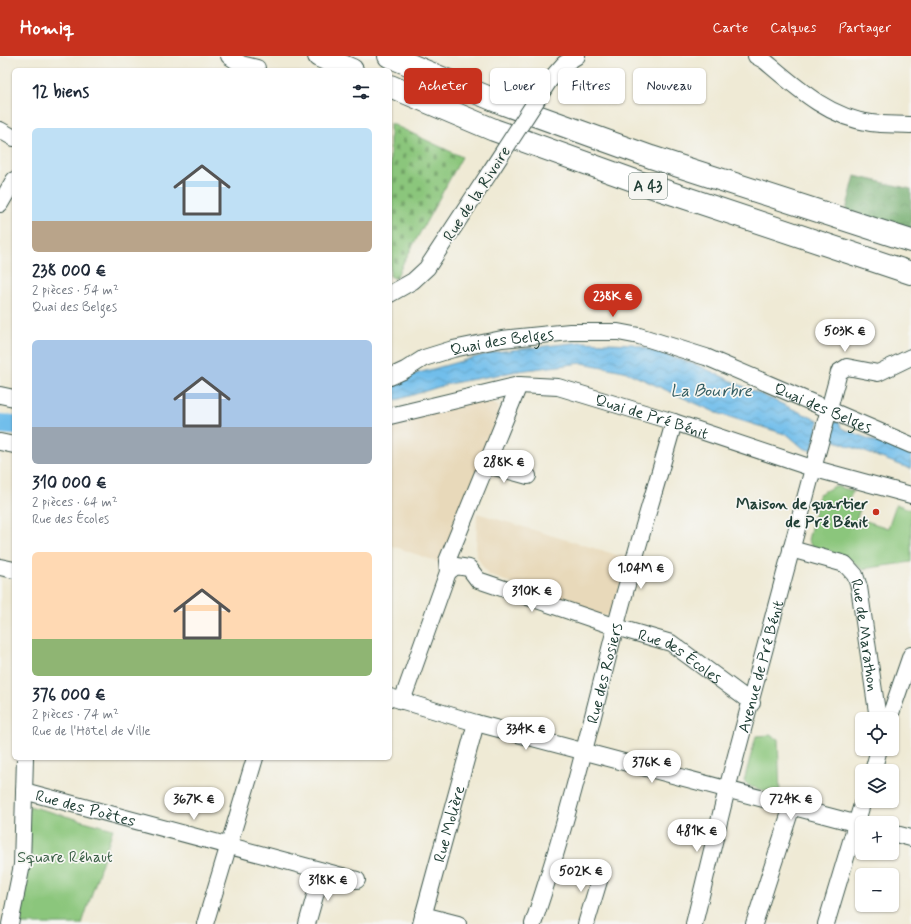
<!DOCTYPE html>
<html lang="fr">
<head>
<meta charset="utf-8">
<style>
  :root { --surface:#fff; --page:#f6f6f7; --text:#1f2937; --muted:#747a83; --accent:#c8321e }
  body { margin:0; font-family:Mynerve,sans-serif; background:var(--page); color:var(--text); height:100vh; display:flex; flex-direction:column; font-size:15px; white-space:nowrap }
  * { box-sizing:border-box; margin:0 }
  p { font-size:13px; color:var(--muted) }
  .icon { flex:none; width:22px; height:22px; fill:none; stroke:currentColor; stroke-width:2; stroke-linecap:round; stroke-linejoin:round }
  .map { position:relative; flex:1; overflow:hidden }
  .side { position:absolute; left:12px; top:12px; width:380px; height:692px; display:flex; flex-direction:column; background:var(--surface); border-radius:6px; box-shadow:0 1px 3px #0004 }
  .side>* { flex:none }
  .top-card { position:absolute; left:404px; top:12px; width:380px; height:36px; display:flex; gap:8px }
  .fabs { position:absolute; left:855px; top:656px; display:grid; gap:8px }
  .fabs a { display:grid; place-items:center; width:44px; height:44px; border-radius:6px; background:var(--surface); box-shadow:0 1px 3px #0004; font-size:20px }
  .price { position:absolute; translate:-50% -34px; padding:0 9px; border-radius:14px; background:#fff; color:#222; font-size:13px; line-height:26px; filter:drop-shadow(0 1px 2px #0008) }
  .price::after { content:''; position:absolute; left:50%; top:24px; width:12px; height:9px; margin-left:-6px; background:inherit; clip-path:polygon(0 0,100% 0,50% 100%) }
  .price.selected { background:var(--accent); color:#fff }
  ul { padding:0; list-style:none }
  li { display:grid; align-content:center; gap:8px; height:212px; padding:0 20px }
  li span { display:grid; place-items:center; height:124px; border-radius:6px; color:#555 }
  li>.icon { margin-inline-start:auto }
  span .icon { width:72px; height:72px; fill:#fffc; stroke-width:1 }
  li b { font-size:17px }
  h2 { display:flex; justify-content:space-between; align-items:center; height:48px; padding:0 20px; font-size:17px }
  .tag { padding:0 14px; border-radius:6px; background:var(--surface); box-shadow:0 1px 3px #0004; font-size:14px; line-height:36px }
  .tag.selected { background:var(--accent); color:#fff }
  header { display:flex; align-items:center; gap:24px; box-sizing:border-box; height:56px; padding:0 20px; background:var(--accent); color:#fff }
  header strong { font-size:19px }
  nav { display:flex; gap:22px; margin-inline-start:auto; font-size:14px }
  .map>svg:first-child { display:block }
  .built { fill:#e8d9ba }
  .green { fill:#8bc67b; stroke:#558258 }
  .forest { fill:url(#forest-crowns); stroke:#487450 }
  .cemetery { fill:url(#cemetery-stones); stroke:#558258 }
  .water { fill:url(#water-waves); stroke:#487e90 }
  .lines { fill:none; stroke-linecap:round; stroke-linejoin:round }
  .river { stroke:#71beeb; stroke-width:20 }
  .minor-casing { stroke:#3e574c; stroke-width:18 }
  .highway-casing { stroke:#3e574c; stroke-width:24 }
  .minor { stroke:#fff; stroke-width:16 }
  .highway { stroke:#fff; stroke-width:22 }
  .minor-bridge-casing { stroke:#3e574c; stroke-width:18; stroke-linecap:butt }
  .minor-bridge { stroke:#fff; stroke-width:16 }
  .poi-dot { fill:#c8321e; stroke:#f6f6f2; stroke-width:1.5 }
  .labels { text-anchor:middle; stroke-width:3.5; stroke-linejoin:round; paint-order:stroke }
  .shield { fill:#f6f6f2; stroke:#60746d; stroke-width:1 }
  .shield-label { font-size:15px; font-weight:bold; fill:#1f3d34 }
  .street-label { font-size:16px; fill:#1f3d34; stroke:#f6f6f2 }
  .poi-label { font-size:16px; font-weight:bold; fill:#1f3d34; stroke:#f6f6f2; text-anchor:end }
  .park-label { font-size:16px; fill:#3a5f46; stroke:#f6f6f2 }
  .water-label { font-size:17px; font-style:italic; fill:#345d62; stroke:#f6f6f2 }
</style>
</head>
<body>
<header>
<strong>Homiq</strong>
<nav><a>Carte</a><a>Calques</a><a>Partager</a></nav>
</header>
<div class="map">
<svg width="911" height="868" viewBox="0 0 911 868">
  <defs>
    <pattern id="forest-crowns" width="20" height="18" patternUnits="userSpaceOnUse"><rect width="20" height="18" fill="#70ab6b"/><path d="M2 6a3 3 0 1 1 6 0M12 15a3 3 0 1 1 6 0" fill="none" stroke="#5b8c59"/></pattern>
    <pattern id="cemetery-stones" width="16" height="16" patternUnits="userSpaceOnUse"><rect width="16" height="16" fill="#8bc67b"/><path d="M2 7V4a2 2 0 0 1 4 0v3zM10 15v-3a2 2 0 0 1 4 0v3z" fill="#71a266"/></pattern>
    <pattern id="water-waves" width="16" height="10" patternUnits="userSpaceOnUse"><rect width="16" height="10" fill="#71beeb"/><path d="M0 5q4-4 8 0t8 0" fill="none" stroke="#5c9cbf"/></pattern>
  </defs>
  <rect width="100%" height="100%" fill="#f6f6f2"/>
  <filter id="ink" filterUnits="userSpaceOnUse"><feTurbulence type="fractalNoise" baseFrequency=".025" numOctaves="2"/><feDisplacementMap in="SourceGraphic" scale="8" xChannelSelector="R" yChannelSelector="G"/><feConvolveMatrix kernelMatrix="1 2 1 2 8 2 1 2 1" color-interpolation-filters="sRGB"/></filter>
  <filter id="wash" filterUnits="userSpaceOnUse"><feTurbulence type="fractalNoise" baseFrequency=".012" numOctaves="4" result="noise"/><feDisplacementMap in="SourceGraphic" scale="16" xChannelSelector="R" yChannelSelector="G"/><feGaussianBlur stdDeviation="0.9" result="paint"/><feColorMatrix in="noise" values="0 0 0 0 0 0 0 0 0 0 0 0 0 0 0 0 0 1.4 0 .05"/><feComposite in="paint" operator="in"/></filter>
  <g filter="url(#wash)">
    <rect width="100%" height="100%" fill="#efead5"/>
    <path class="built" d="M486,343L499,351L497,367L444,503L438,506L390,489V383L397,363Z
      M477,457L627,502L612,558L603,560L488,519L476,499Z"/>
    <path class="green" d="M835,430L853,435L848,446L861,450L857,462L888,472L896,448L911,454V506L862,513L850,503L813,493L808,484L819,438Z
      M770,679L778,683L780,739L749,730L744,725L756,680Z
      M29,750L113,773L82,868H14Z"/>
    <path class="forest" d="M855,120L911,133V174L846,154Z"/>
    <path class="cemetery" d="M390,67L462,101L400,213L396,223L390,220Z"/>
    <path class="water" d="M581,286L633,288L697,309L819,365L812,395L803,392L788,379L717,357L624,315L582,307L518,315L448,328L390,346V325L393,324L494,296Z
      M834,365L839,366L841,372L911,399V413L830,383Z"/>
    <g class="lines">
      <path class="river" d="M0,368L14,369"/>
    </g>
  </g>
  <g filter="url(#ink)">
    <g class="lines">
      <g class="minor-casing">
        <g id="minor">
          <path d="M229,0L241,8L257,12V14"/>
          <path d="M756,0L765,5C797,32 828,61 871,67C884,69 898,68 911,69"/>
          <path d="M549,25L564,8L577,0"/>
          <path d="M0,74L14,82"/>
          <path d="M0,148L14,124"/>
          <path d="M390,238L413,225L427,212L490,116"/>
          <path id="s1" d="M390,321L405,314L424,302L453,293L502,283L570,276H618L639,280L706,301L911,389"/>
          <path d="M0,339L14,342"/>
          <path id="s2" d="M390,360L519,329L558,331L674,366L812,412L911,439"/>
          <path d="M0,386L14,389"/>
          <path d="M487,409L528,420"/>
          <path id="s3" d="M791,493L845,508L855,519L859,531L878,663"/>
          <path d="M0,511L14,514"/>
          <path id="s4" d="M448,516L456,510L469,512L478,524L616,571L671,587L752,647"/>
          <path d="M390,641L476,667L862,769"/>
          <path d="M402,645L448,516L447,505L519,329"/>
          <path d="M889,663L911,599"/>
          <path d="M873,715L879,693"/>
          <path id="s5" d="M24,735L357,824"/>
          <path d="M892,777L911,782"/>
          <path d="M423,859L458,868"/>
          <path d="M10,868L22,809L25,702"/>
          <path d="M205,868L255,702"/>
          <path d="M307,868L322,815"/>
          <path id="s6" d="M421,868L476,667"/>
          <path id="s7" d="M533,868C566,771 590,672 615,573C633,503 655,435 674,366"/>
          <path d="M586,868L602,815"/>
          <path id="s8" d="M694,868L727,733L839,316L847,311L878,317L911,301"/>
          <path d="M754,868L792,750"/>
          <path d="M826,868L863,745"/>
        </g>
      </g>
      <g class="highway-casing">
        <path id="highway" d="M319,0L352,14
          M389,0L504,48L651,101L911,185
          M390,30L494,74L644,128L911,217"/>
      </g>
      <use href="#minor" class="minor"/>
      <use href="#highway" class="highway"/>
      <g class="minor-bridge-casing">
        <path id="minor-bridge" d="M490,116L549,25"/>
      </g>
      <use href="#minor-bridge" class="minor-bridge"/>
    </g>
  </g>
  <circle class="poi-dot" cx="876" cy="456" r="4"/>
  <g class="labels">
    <rect class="shield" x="629" y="117" width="38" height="26" rx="3"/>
    <g class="shield-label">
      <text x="648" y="135">A 43</text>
    </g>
    <g class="street-label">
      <text transform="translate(476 137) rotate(-57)" y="6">Rue de la Rivoire</text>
      <text dy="6" stroke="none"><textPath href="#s1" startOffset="119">Quai des Belges</textPath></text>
      <text dy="6" stroke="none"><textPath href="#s1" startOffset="455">Quai des Belges</textPath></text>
      <text dy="6" stroke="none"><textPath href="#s2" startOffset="270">Quai de Pré Bénit</textPath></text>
      <text dy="6" stroke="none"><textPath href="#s3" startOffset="132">Rue de Marathon</textPath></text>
      <text dy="6" stroke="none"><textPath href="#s4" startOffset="255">Rue des Écoles</textPath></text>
      <text dy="6" stroke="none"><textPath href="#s8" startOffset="266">Avenue de Pré Bénit</textPath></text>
      <text dy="6" stroke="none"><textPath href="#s7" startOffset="261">Rue des Rosiers</textPath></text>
      <text dy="6" stroke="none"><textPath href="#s5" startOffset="64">Rue des Poètes</textPath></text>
      <text dy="6" stroke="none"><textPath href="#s6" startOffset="104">Rue Molière</textPath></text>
    </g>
    <g class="poi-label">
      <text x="868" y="453">Maison de quartier<tspan x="868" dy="18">de Pré Bénit</tspan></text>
    </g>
    <g class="park-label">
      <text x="65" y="806">Square Réhaut</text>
    </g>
    <g class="water-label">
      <text x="711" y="340">La Bourbre</text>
    </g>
  </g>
</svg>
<div class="fabs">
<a><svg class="icon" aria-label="locate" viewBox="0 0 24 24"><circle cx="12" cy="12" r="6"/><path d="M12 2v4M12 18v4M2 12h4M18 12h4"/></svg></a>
<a><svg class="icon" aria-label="layers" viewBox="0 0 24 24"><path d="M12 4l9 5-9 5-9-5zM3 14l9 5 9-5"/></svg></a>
<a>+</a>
<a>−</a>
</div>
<b class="price selected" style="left:613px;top:262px">238K €</b>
<b class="price" style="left:845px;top:297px">503K €</b>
<b class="price" style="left:504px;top:428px">288K €</b>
<b class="price" style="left:641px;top:534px">1.04M €</b>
<b class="price" style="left:532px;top:557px">310K €</b>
<b class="price" style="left:526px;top:695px">334K €</b>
<b class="price" style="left:652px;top:728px">376K €</b>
<b class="price" style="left:194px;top:765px">367K €</b>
<b class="price" style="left:791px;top:765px">724K €</b>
<b class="price" style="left:697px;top:797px">481K €</b>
<b class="price" style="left:581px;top:837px">502K €</b>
<b class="price" style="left:328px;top:846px">318K €</b>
<div class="top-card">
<a class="tag selected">Acheter</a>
<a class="tag">Louer</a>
<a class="tag">Filtres</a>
<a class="tag">Nouveau</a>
</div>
<section class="side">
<h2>12 biens<svg class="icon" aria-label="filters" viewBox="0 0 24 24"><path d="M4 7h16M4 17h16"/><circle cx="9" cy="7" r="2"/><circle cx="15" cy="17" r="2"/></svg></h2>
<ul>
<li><span style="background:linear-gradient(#bfe0f5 75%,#b9a48a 0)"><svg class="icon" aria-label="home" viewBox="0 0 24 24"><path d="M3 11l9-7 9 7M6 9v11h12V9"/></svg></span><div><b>238 000 €</b><p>2 pièces · 54 m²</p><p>Quai des Belges</p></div></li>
<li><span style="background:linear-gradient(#a9c7e8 70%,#9aa5b1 0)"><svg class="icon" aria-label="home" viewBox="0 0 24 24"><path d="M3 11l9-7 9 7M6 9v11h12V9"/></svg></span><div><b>310 000 €</b><p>2 pièces · 64 m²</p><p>Rue des Écoles</p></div></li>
<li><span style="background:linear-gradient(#ffd9b3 70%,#8fb573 0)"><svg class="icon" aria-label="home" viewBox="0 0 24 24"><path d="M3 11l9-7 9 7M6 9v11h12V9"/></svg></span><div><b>376 000 €</b><p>2 pièces · 74 m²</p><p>Rue de l'Hôtel de Ville</p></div></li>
</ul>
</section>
</div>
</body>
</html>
